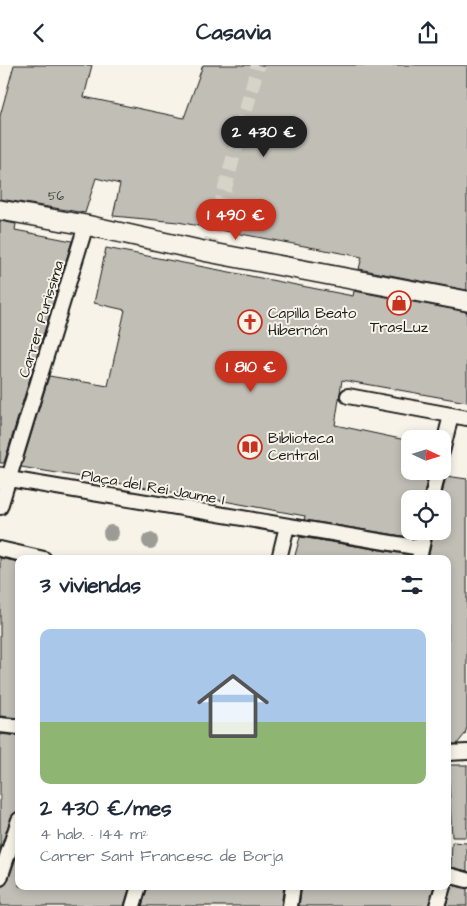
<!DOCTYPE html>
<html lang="es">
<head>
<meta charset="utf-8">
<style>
  :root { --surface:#fff; --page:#f2f2f3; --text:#1f2937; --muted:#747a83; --accent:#c8321e }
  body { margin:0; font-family:"Architects Daughter",sans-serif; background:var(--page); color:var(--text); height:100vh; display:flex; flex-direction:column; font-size:19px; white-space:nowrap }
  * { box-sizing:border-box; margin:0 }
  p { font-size:16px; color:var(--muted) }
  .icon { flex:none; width:28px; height:28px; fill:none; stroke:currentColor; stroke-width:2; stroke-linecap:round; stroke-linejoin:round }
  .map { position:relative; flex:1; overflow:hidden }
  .panel { position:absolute; left:15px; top:490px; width:436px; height:335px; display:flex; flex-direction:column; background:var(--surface); border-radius:10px; box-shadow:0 2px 8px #0003 }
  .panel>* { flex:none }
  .needle { width:32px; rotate:94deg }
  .fabs { position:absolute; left:401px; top:365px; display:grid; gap:10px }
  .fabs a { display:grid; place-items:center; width:50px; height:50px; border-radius:10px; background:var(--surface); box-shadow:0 2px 8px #0003; font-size:25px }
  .price { position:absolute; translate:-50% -42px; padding:0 11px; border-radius:18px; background:var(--accent); color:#fff; font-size:16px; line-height:32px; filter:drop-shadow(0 1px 2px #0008) }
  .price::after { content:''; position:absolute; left:50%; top:30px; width:15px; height:11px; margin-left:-8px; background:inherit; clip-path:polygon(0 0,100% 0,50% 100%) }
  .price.selected { background:#222; color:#fff }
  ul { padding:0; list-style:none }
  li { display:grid; align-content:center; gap:10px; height:265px; padding:0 25px }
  li span { display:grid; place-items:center; height:155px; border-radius:10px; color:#555 }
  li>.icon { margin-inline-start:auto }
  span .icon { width:90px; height:90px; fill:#fffc; stroke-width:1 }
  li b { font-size:21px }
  h2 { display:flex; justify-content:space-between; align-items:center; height:60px; padding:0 25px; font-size:21px }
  header { display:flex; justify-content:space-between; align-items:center; height:65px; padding:0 25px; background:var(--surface); font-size:22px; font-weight:800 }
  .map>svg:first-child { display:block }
  .building { fill:#c0beb5; stroke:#1c1c1c }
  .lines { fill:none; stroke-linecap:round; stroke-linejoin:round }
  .pedestrian-tunnel { stroke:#d6d3c9; stroke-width:14; stroke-dasharray:14 7; stroke-linecap:butt }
  .pedestrian-casing { stroke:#1c1c1c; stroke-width:18 }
  .minor-casing { stroke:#1c1c1c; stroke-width:22 }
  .pedestrian { stroke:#f7f3e8; stroke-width:14 }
  .minor { stroke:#f7f3e8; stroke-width:19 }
  .tree { fill:#9d9b95 }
  .labels { text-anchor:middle; stroke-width:4; stroke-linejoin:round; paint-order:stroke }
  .number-label { font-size:12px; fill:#454442 }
  .poi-label { font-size:15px; fill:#1c1c1c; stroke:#f7f3e8; text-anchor:start }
  .street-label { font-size:15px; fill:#1c1c1c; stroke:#f7f3e8 }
</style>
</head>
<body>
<header><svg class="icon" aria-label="back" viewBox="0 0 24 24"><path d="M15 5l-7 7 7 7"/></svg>Casavia<svg class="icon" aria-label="share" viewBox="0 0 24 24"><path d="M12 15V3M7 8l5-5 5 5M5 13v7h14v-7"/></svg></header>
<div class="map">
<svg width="467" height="841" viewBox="0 0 467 841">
  <rect width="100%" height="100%" fill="#f7f3e8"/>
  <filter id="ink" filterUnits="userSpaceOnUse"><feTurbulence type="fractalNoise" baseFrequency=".02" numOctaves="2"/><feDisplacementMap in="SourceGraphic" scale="10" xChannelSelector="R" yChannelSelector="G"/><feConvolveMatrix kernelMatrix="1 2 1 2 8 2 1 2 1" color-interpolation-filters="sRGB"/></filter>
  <g filter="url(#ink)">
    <path class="building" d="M14,0H92L84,32L184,53L203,0H467V225L359,204L362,192L178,157L113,151L120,119L96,113L85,148L0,134V51Z
      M0,156L16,159L15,165L72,176L4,398H0Z
      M106,183L353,231L354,226L467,247V337L342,315L335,360L410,376V406H429L423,434H410V466H416L415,473L304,455L305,451L213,434L21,402L49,311L108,321L125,245L94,238Z
      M446,411L467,414V662L465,669L457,679H448V494H428L434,466H442V434H441Z
      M300,472L411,490L410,494H294Z
      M0,493L19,497V653L0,651Z
      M0,669L19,671V746L14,748L11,752L0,785Z
      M448,700H467V772H452Z
      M452,777L467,778V806L451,802Z
      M19,784V821H130L124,841H0V822L5,820L8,816Z
      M452,820L467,824V841H446Z
      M148,821H284L281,841H142Z
      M302,821H434L428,841H299Z"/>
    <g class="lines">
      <path class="pedestrian-tunnel" d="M208,187L258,0"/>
      <g class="pedestrian-casing">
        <path id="pedestrian" d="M348,331L467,353
          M442,387L451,350
          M9,414L421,483
          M432,434L438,406
          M0,442L86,160
          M0,484L44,494
          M279,494L287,461
          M419,494L425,466
          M0,660L19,662
          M448,688L467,687
          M448,810L467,815
          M0,813L19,755
          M133,841L139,821
          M290,841L293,821
          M437,841L443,821"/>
      </g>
      <g class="minor-casing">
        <path id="minor" d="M0,145L86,160L208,187L467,236
          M0,412L9,414"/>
      </g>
      <use href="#pedestrian" class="pedestrian"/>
      <use href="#minor" class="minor"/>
    </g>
    <g class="tree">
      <circle cx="111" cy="468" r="8"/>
      <circle cx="150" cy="476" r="8"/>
    </g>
  </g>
  <defs>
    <g id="shop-ring" transform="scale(1.25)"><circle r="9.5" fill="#f7f3e8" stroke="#c8321e" stroke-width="1.5"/><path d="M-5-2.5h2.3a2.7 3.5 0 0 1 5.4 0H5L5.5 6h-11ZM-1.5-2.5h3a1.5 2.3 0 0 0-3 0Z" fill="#c8321e"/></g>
    <g id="church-ring" transform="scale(1.25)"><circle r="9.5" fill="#f7f3e8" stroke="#c8321e" stroke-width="1.5"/><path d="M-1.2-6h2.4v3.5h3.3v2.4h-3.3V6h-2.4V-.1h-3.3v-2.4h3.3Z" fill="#c8321e"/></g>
    <g id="library-ring" transform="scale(1.25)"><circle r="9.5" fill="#f7f3e8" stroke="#c8321e" stroke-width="1.5"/><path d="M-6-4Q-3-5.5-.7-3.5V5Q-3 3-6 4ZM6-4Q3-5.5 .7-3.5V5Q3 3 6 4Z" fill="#c8321e"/></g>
  </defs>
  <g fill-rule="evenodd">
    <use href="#shop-ring" x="399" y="238"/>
    <use href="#church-ring" x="250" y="257"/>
    <use href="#library-ring" x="250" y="382"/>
  </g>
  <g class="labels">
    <g class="number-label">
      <text x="56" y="135">56</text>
    </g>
    <g class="poi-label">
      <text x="268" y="253">Capilla Beato<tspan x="268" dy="17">Hibernón</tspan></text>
      <text x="399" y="267" text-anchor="middle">TrasLuz</text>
      <text x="268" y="378">Biblioteca<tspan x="268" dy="17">Central</tspan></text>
    </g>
    <g class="street-label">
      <text transform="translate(41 254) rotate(-73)" y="5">Carrer Purissima</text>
      <text transform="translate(153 422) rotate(10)" y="5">Plaça del Rei Jaume I</text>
    </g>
  </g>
</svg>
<div class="fabs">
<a><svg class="needle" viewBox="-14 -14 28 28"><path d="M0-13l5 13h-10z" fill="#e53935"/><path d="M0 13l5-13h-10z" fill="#747a83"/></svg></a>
<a><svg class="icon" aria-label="locate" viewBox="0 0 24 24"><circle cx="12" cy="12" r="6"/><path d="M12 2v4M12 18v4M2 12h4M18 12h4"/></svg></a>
</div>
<b class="price selected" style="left:264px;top:93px">2 430 €</b>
<b class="price" style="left:236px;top:176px">1 490 €</b>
<b class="price" style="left:251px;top:328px">1 810 €</b>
<section class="panel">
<h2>3 viviendas<svg class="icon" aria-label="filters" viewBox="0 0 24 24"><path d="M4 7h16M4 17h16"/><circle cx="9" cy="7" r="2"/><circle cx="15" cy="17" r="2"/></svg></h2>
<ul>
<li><span style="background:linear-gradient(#a9c7e8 60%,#8fb573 0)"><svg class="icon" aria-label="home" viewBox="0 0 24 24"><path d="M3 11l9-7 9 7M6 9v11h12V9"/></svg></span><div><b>2 430 €/mes</b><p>4 hab. · 144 m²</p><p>Carrer Sant Francesc de Borja</p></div></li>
</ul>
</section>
</div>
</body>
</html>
